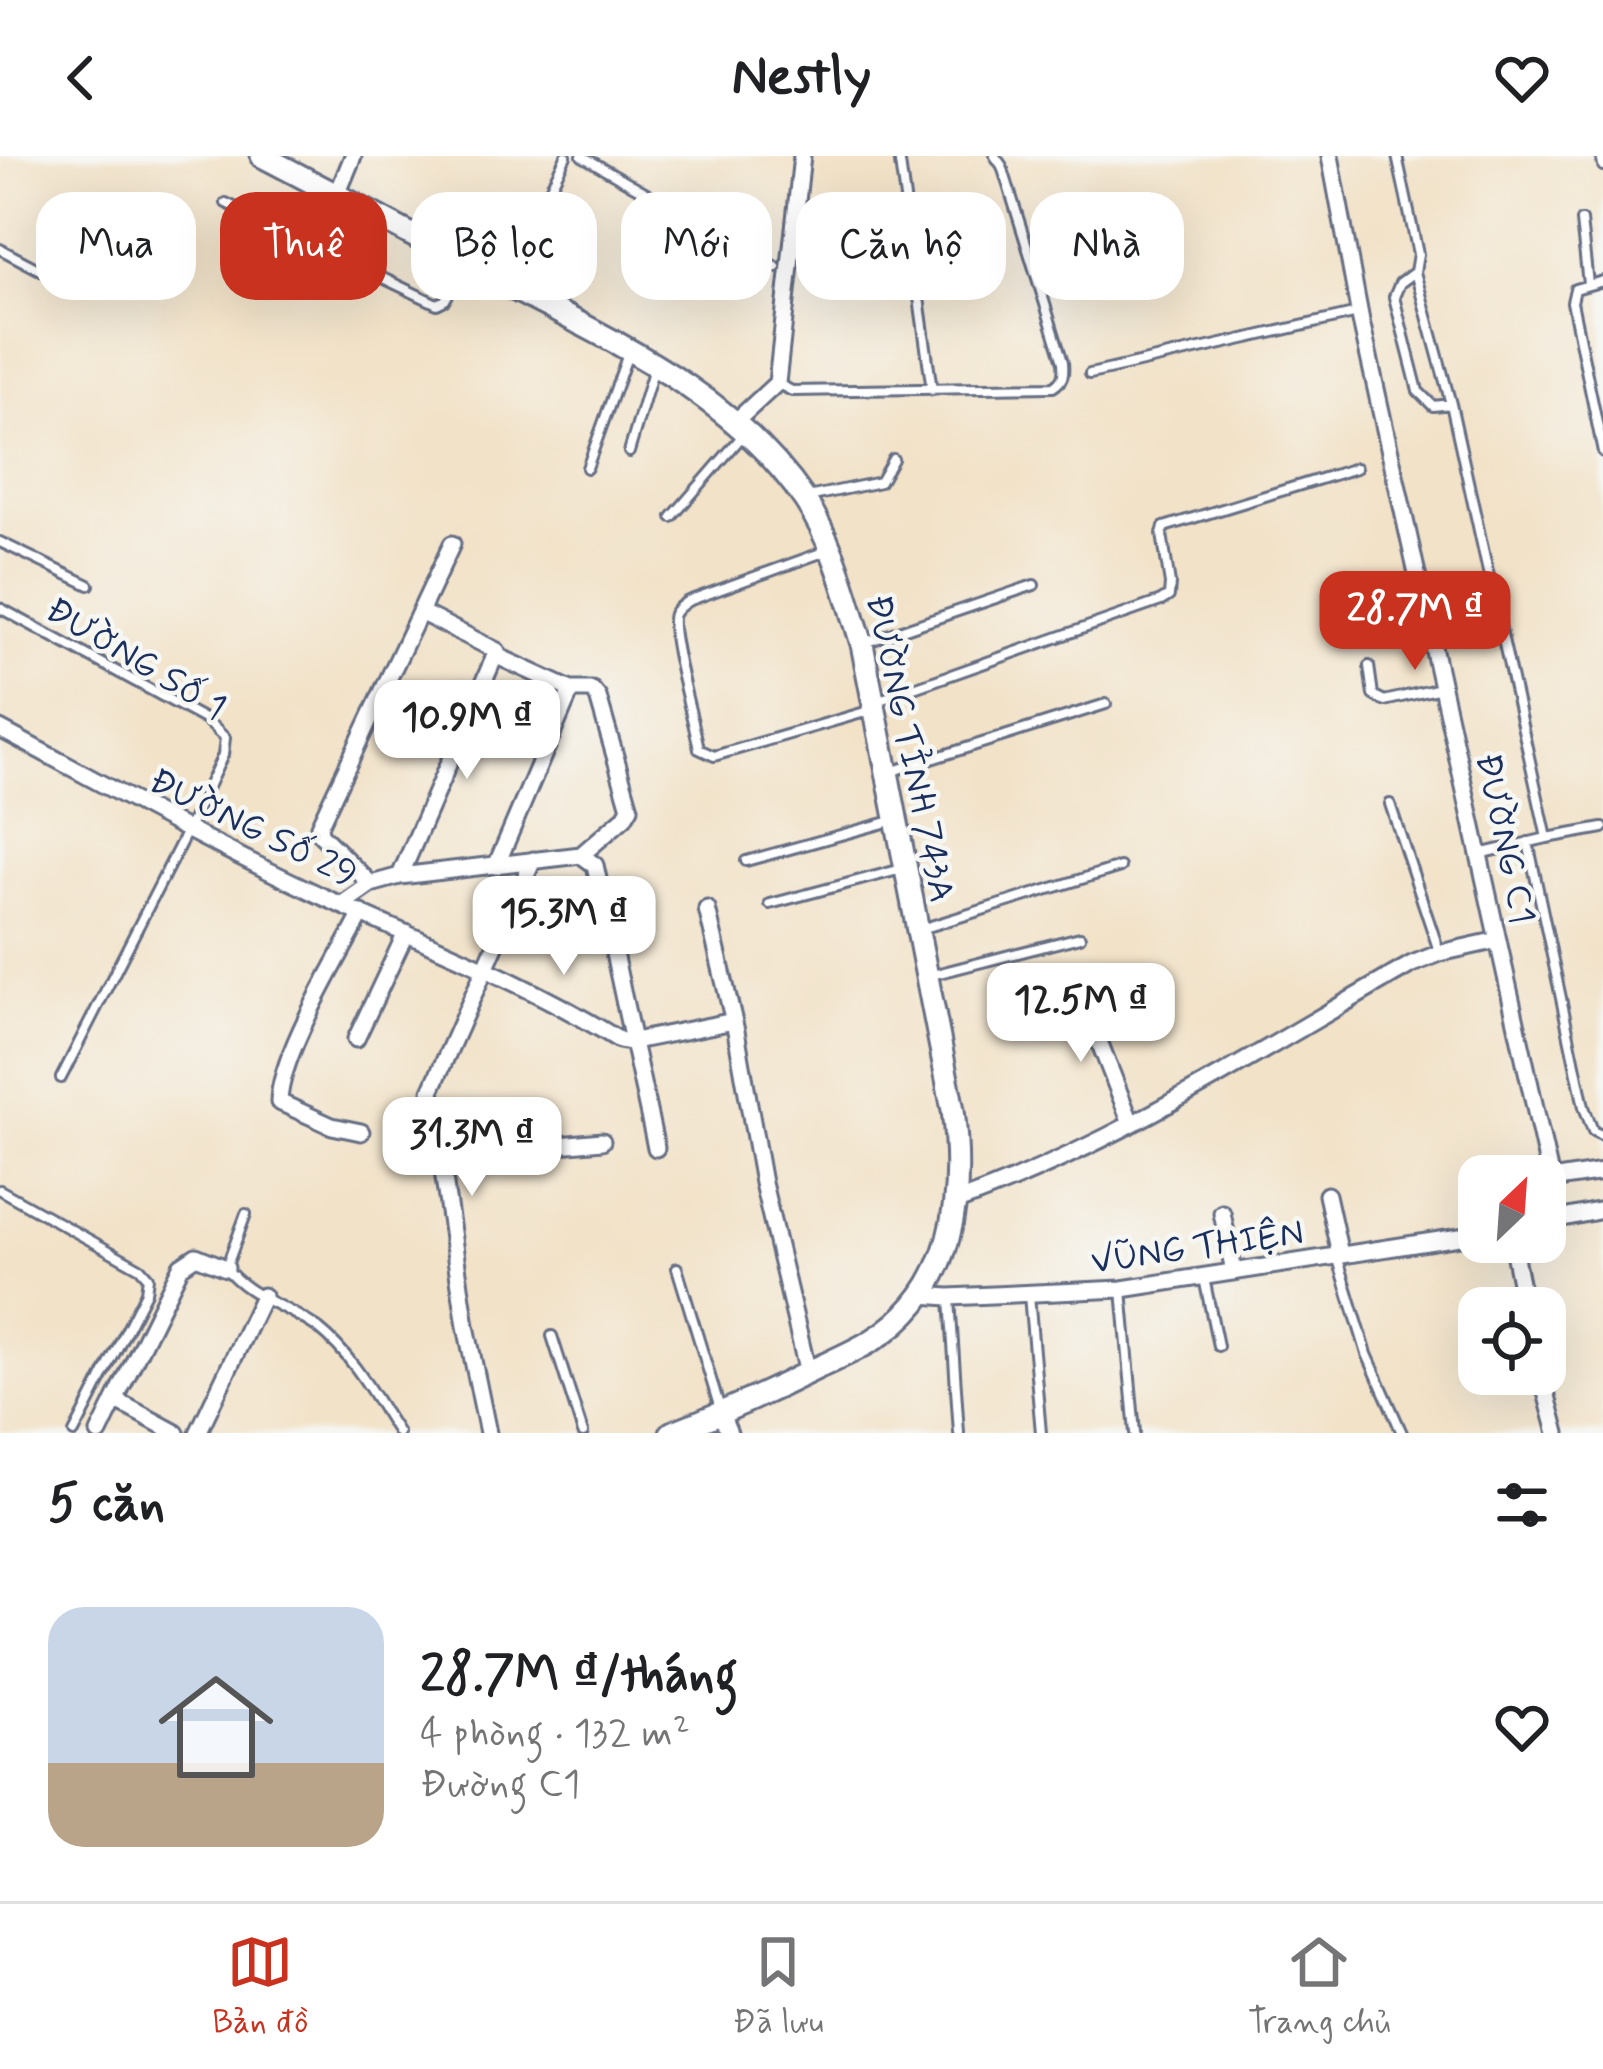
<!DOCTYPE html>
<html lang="vi">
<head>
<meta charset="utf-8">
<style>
  :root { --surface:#fff; --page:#f2f2f2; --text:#202124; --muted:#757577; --line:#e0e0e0; --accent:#c8321e }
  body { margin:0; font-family:Mynerve,sans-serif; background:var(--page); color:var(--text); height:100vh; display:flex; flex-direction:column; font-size:45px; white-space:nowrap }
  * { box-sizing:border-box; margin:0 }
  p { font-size:39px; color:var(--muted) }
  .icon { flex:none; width:66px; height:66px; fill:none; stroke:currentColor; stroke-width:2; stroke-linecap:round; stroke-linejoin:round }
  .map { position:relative; height:1277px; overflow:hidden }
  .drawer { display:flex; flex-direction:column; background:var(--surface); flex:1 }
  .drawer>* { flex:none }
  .top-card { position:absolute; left:36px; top:36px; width:1533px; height:108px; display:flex; gap:24px }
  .needle { width:78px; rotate:25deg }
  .tools { position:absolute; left:1458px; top:999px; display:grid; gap:24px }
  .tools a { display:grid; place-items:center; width:108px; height:108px; border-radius:24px; background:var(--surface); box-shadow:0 12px 48px #0002; font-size:60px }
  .price { position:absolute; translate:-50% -102px; padding:0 27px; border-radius:24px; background:#fff; color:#222; font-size:39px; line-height:78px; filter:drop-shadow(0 3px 6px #0008) }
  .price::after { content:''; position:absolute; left:50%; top:72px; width:36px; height:27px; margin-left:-18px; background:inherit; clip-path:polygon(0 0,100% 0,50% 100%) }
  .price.current { background:var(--accent); color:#fff }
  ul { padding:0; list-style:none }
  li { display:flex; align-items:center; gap:36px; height:300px; padding:0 48px }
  li span { display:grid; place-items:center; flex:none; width:336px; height:240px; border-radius:36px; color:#555 }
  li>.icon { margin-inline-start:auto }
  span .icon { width:144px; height:144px; fill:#fffc; stroke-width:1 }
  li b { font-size:51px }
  h2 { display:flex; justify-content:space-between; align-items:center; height:144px; padding:0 48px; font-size:51px }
  .pill { padding:0 42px; border-radius:36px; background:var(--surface); box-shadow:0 12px 48px #0002; font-size:42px; line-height:108px }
  .pill.current { background:var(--accent); color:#fff }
  header { display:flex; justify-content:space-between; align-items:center; height:156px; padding:0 48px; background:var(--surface); font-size:54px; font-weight:700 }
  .dock { display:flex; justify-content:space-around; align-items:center; height:168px; border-top:3px solid var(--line); background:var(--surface); font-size:33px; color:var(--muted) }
  .dock a { display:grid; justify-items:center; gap:6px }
  .dock .current { color:var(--accent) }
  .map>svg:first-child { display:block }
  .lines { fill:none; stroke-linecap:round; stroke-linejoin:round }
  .lane-casing { stroke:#666e83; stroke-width:14 }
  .street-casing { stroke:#666e83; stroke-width:21 }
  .secondary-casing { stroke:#666e83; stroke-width:27 }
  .lane { stroke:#fff; stroke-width:8 }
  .street { stroke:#fff; stroke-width:15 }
  .secondary { stroke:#fff; stroke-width:21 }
  .labels { text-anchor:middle; stroke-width:9; stroke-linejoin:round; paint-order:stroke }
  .street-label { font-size:36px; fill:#1b2f5e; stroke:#f6f6f2 }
</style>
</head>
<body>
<header><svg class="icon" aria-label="back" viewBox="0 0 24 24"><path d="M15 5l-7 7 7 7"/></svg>Nestly<svg class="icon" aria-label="heart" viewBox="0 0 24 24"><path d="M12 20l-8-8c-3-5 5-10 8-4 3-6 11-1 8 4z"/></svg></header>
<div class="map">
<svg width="1603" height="1277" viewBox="0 0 1603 1277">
  <rect width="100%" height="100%" fill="#f6f6f2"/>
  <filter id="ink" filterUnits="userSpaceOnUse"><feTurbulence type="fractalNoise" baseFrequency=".00833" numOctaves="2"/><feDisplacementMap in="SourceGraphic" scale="24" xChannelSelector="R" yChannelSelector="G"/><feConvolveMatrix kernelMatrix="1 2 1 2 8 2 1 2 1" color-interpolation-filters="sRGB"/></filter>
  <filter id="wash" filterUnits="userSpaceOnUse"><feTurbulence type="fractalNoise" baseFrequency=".004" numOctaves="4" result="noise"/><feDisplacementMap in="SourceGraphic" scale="48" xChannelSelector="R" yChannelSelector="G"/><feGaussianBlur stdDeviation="2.7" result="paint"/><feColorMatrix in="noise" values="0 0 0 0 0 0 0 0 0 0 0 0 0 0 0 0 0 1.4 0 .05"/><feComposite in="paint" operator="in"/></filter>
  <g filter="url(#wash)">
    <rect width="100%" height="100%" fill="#f2e2c8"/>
  </g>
  <g filter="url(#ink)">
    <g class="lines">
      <g class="lane-casing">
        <path id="lane" d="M582,0L776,111
          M899,0L932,234
          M1397,0L1418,98L1415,116L1451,248L1547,682L1479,698
          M1601,0L1603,10
          M226,47L437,148L445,144L463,112
          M1581,65L1588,128
          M0,93L59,124
          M1415,116L1400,127L1394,141L1418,235L1433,250L1451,248
          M1603,125L1575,133L1572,146L1603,296
          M504,126L566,0
          M1090,218L1358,157
          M778,228L792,235L1053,231C1064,224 1064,218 1063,206L1002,10L995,0
          M629,296L653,215
          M587,312L629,195
          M808,341L880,326L893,303
          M672,361L745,277
          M0,386L89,429
          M829,394L688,445C682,449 677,452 674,458C667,474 695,569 699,593L714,600L872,554
          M0,452L206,564L225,582L223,599L188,673L61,922
          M864,487L1034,429
          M1369,510L1373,539L1384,545L1441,532
          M874,546L1161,445L1169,440L1170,428L1162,378L1164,371L1356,312
          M893,615L1106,548
          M1390,648L1439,795
          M1547,682L1603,672
          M1528,686L1584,951L1593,975L1603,980
          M746,705L895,664
          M770,748L902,713
          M918,774L1120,711
          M928,820L1080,781
          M0,1034L140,1112L148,1121L146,1136L74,1277
          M246,1058L226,1112C248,1141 290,1151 319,1173C354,1201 374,1240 398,1277
          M1337,1100L1367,1198L1402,1277
          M677,1112L721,1256
          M1204,1122L1218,1190
          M1122,1134L1135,1277
          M1029,1139L1041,1277
          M950,1143L959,1277
          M552,1180L583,1277"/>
      </g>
      <g class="street-casing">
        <path id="street" d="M1330,0L1361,165L1551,1024L1553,1064
          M337,39L353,0
          M735,266L777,227L802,0
          M420,456L452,388
          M495,499L571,534
          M0,573C112,633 224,696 341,749C435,791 531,829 619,884L629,886L734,865
          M581,699L595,709L656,992
          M371,728L320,678L319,670L420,456L497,495L400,720
          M341,749L371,728L400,720L581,699L624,662L630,652L598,541L592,534H571L496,710
          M707,753L736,875L763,1027L808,1217
          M1079,834L1131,967
          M356,883L406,777
          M361,976L332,970L279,946C280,898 339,803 362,757
          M440,1000L602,985
          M1551,1024L1603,1016
          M1327,1039L1340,1098
          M957,1046C1118,988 1264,892 1412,808L1440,797L1498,784
          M1222,1057L1234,1116
          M1548,1065L1603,1054
          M1512,1086L1525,1152
          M922,1139L949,1141L1122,1133L1479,1078
          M1541,1218L1557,1277
          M721,1258L729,1277
          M99,1277L115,1244
          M176,1277L115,1244L181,1110L196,1100L226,1112
          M198,1277L263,1140
          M488,1277L466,1170L431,935L533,704"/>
      </g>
      <g class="secondary-casing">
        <path id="secondary" d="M262,0C343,42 424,85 504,128C614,186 732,237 805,344C834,388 846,438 862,488L953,954C964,1042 955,1133 873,1184C855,1195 834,1204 815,1213C768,1237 720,1258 671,1277"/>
      </g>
      <use href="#lane" class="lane"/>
      <use href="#street" class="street"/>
      <use href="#secondary" class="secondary"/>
    </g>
  </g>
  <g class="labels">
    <g class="street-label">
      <text transform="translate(137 501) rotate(31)" y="13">ĐƯỜNG SỐ 1</text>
      <text transform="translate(912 592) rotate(78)" y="13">ĐƯỜNG TỈNH 743A</text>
      <text transform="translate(254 670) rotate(26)" y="13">ĐƯỜNG SỐ 29</text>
      <text transform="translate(1507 682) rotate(78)" y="13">ĐƯỜNG C1</text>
      <text transform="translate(1197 1089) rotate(-8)" y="13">VŨNG THIỆN</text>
    </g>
  </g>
</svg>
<div class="tools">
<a><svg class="needle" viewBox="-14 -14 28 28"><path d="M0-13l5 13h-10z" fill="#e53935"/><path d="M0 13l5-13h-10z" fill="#757577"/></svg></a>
<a><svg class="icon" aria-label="locate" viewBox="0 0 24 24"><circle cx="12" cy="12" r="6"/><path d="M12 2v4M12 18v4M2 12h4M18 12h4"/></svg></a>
</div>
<b class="price current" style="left:1415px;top:517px">28.7M ₫</b>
<b class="price" style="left:467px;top:626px">10.9M ₫</b>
<b class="price" style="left:564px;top:822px">15.3M ₫</b>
<b class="price" style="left:1081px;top:909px">12.5M ₫</b>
<b class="price" style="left:472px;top:1043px">31.3M ₫</b>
<div class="top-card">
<a class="pill">Mua</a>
<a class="pill current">Thuê</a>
<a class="pill">Bộ lọc</a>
<a class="pill">Mới</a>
<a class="pill">Căn hộ</a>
<a class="pill">Nhà</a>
</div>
</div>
<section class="drawer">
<h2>5 căn<svg class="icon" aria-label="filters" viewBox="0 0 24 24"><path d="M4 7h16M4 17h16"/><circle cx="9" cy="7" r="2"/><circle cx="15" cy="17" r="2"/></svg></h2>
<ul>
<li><span style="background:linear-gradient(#c9d6e8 65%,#b9a48a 0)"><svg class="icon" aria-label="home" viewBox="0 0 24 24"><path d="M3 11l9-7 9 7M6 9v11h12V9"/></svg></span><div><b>28.7M ₫/tháng</b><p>4 phòng · 132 m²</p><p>Đường C1</p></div><svg class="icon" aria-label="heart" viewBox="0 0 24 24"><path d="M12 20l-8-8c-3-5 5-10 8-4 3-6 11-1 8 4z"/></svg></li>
</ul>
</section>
<nav class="dock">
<a class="current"><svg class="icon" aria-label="map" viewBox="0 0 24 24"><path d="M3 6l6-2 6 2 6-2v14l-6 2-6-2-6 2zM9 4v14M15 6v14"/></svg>Bản đồ</a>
<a><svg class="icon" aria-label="saved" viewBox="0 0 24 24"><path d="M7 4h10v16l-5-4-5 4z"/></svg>Đã lưu</a>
<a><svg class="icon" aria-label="home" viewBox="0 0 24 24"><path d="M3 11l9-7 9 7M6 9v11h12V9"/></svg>Trang chủ</a>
</nav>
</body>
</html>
